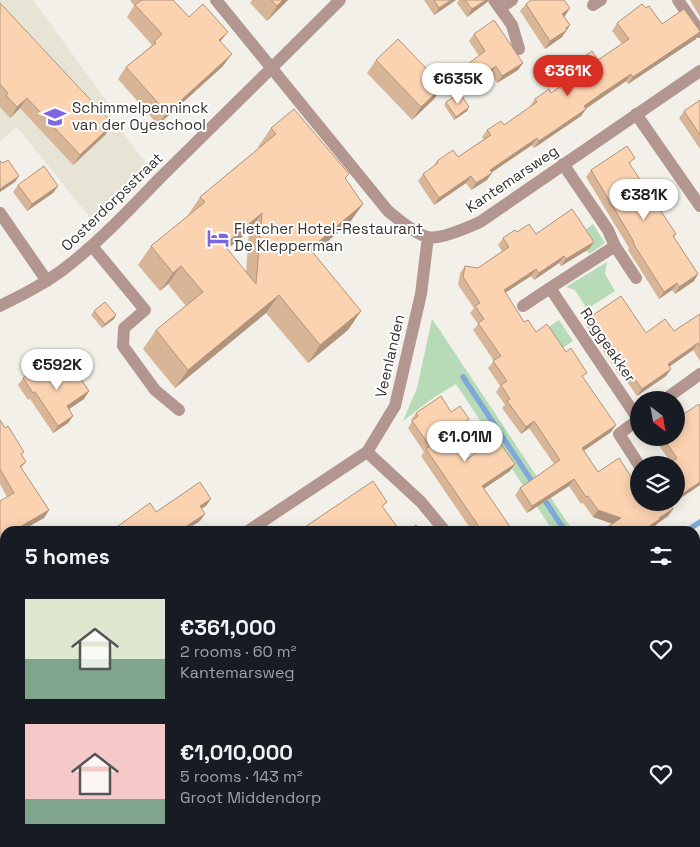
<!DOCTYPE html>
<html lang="en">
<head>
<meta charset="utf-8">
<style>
  :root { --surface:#171b24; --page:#242831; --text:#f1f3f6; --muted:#9ea1a6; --accent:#d93025 }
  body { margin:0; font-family:"Space Grotesk",sans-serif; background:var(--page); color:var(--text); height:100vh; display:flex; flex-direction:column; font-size:19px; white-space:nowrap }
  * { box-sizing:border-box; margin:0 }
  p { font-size:16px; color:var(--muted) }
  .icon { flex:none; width:28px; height:28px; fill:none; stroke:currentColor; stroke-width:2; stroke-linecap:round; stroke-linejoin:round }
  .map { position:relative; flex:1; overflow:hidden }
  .details { position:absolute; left:0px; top:526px; width:700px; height:321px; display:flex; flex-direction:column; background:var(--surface); border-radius:15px 15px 0 0; box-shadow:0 2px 12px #0003 }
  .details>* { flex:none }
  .needle { width:32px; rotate:149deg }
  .controls { position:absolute; left:630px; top:391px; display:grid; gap:10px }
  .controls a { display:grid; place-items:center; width:55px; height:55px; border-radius:50%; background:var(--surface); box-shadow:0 2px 12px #0003; font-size:25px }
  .price { position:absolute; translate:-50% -42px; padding:0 11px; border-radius:18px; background:#fff; color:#222; font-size:16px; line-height:32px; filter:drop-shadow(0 1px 2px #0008) }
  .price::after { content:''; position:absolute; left:50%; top:30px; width:15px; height:11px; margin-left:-8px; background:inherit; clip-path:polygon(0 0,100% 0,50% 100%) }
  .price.on { background:var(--accent); color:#fff }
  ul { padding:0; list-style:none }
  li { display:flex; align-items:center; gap:15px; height:125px; padding:0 25px }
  li span { display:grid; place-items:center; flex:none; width:140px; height:100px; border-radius:0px; color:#555 }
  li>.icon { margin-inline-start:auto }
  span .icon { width:60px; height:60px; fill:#fffc; stroke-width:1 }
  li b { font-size:21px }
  h2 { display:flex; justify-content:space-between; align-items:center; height:60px; padding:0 25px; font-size:21px }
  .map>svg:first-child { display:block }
  .built { fill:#e7e3d5 }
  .green { fill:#b7dab7 }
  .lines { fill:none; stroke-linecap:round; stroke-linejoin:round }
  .stream { stroke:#7fa9d7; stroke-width:5.5 }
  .minor { stroke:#b3968f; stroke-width:12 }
  .wall { fill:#d9b598; fill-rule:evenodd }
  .shaded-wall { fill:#b0947c }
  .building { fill:#fcd3b1; stroke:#b0947c; fill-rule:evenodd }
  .labels { text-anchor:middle; stroke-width:4; stroke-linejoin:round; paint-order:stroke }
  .poi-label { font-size:15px; fill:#333330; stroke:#fff; text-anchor:start }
  .street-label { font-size:15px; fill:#333330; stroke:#fff }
</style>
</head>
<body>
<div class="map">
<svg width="700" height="847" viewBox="0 0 700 847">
  <rect width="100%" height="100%" fill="#f2f0e8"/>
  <path class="built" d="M0,0H33L108,103L104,108L149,167L93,221L17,127L0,141Z"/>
  <path class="green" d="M593,224L605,243L589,254L579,238L582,232Z
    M607,262L605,274L615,291L587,309L575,290L566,287Z
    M432,319L439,329L573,531H553L456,384L433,398L403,421L417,388Z
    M559,320L573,341L557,352L543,331Z
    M218,843H278L281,847H211Z"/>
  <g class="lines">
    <path class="stream" d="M463,377L535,486
      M542,496L565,531
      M686,531L700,522
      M695,720L700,727
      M279,842L282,847
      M140,847L164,842"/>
    <path class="minor" d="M216,0L388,211C398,219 414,233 427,237C439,240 469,227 480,222L700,71
      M494,0L512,25L519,49
      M678,0L700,32
      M593,5L601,0
      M500,8L512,0
      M636,114L700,206
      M563,164L608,230L615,246L550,288L638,419
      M0,213L47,281
      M92,246L145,310L124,328L123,346L155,390L179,410
      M615,246L636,278
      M0,306C24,294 48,282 69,265C102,239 130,209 159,179C220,119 280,60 340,0
      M523,306L550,288
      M664,400L700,374
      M639,419L619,434L639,465
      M367,452L421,502L445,531
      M248,531L367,452L395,406L421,294L428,237
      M695,634L700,630
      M5,733V734
      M0,841L5,840
      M30,842L31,847
      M425,842L428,847
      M658,842L661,847
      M696,847L700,845"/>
  </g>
  <path class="wall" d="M130,0H173L189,17L220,42L223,66L158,125L118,79L126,67L150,47L152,45L127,17L134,6Z
    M252,0H288L267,21L250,3Z
    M424,0H456L434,15Z
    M459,0H489L486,3L467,17L457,3Z
    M690,0H700V17Z
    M0,3L105,135L73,165L20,108L10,118L0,107Z
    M526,4L565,16H564L570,25L562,37L545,49L520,11Z
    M646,8L662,24L696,39L628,84L626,81L586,109L581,116L534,148L532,145L492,172L487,180L471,190L466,183L434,205L418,181L423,174L433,167L437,161L458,157L484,139L482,137L487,130L504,125L530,107V106L535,99L551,93L578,75L573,68L578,61L598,60L622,44L612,31L617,23Z
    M474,34L523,63L518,70L497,83L491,73L473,86L463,71L468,64L479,56L469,41Z
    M376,60L443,86L434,99L412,120L367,73Z
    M700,100V149L679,118L684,111Z
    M446,102L467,111L454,120L444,105Z
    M271,128L349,174L345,179L363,204L350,222L313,254L361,311L348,330L308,363L266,313L175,388L143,349L156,330L186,306L168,284L160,291L138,265L151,246L188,216V215L200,197L259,148L258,147ZM249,231L246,272L227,249Z
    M630,165L676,234L674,237L698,274L694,281L675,294L672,290L659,299L628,250L629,248L586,177L591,170Z
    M18,185L58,186L53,193L27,211L13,192Z
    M517,232L594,242L589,249L561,266L559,263L534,280L531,276L505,292L524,322L536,332L583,378L611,432L584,451L598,472L639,502H675L670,505L673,509L668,516L658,523L655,526L648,531H604L606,528L612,523L593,517L583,503L581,504L569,486L527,513L515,495L520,488L554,464L529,428L521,434L502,408L505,405L496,392L500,386L488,368L494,361L473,330L478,324L470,313L474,308L458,285L460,273L465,266L478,268L502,251L498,245L503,238Z
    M94,311L116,315L114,319L102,328L91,315Z
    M700,314V361L693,350L669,367L666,376L637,396L622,375L620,376L585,324L590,317L646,333L674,331Z
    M23,378H55L89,391L84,399L68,409L73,416L68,423L53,433L30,399L28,400L18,385Z
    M700,406V485L676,501L671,463L654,438H676Z
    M451,412L464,426L448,437L464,461L510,471L484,489L513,531H472L421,456L424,452L408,428L412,422L411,420L416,413Z
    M0,420L26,462L21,468L49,510L44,518L5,531V540L0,543L7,497L0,484Z
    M347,842H396L399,847H350Z
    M469,842H506L508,847H472Z
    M588,842H625L628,847H591Z"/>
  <path class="shaded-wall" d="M283,0H288L267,21L277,6Z
    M451,0H456L434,15L439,8Z
    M486,0H489L486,3L467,17L472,9Z
    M570,8L565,16L557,21L562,14Z
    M570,25L562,37L545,49L550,41Z
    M228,32L219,43V40Z
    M700,32L696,39L628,84L633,77Z
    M232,54L223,66L158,125L167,113Z
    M523,63L518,70L497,83L502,76Z
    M496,66L491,73L473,86L478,79Z
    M631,74L626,81L579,113L584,106Z
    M443,86L434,99L412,120L421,107Z
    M27,98L20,108L10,118L17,107Z
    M469,107L467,111L454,120L456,117Z
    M586,109L581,116L534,148L539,141Z
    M113,124L105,135L73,165L80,155Z
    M537,138L532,145L485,177L490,170Z
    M492,173L487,180L471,190L476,183Z
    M19,176L15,182L0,192V189Z
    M471,176L466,183L434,205L439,198Z
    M58,186L53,193L27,211L32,204Z
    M363,204L350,222L297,268L310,249Z
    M262,213L249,231L211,263L224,245Z
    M594,242L589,249L561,266L566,259Z
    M564,256L559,263L534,280L539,273Z
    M181,266L168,284L160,291L173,273Z
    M536,269L531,276L499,297L504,290Z
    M698,274L694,281L675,294L679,287Z
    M677,283L672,290L659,299L664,292Z
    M279,295L266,313L175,388L188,370Z
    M361,311L348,330L308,363L320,345Z
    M116,315L114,319L102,328L105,324Z
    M698,343L693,350L663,371L668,364Z
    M627,368L622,375L620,376L624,370Z
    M671,369L666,376L637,396L642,389Z
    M89,391L84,399L62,414L67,406Z
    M73,416L68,423L53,433L58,426Z
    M469,419L464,426L442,442L447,435Z
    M534,421L529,428L521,434L526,427Z
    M616,425L611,432L577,455L582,448Z
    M515,464L510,471L477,493L482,486Z
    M574,479L569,486L527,513L532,506Z
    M700,482V485L676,501V498Z
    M211,499L206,506L195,513L200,506Z
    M673,509L668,516L658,523L655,526L648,531H642Z
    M49,510L44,518L21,531H13Z
    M598,510L621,518L616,525L593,517Z
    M205,514L200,521L185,531H179Z
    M5,536V540L0,543V539Z
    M700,610V613L695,617V613Z
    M5,648V651L0,655V651Z
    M700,680V684L695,688V684Z
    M700,813V816L695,819V816Z"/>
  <path class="building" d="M142,0H173L189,17L203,4L228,32L219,40L232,54L167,113L126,67L156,43L154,42L162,34L135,5Z
    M271,0H283L277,6Z
    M434,0H451L439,8Z
    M465,0H486L472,9Z
    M531,0H564L570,8L562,14L570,25L566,28L567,30L550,41L526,4Z
    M0,3L113,124L80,155L27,98L17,107L6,95L8,93L0,84Z
    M642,4L646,8L649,6L662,24L684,9L700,31V32L633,77L631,74L601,94L584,106L586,109L539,141L537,138L490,170L492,173L476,183L471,176L439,198L423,174L438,163L437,161L453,150L458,157L491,135L487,130L501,121L504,125L537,102L535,99L549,89L551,93L584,70L578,61L592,51L598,60L629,39L617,23Z
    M494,20L523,63L502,76L496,66L478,79L468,64L485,51L474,34Z
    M398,39L443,86L421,107L376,60Z
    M460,93L469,107L456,117L446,102Z
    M700,100V135L684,111Z
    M294,109L349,174L345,178L363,204L310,249L361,311L320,345L279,295L188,370L156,330L203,292L181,266L173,273L151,246L205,202L200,197L276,134L271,128ZM262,213L256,284L224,245Z
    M627,146L635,158L629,163L676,234L673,236L698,274L679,287L677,283L664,292L633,243L634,242L591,170Z
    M8,160L19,176L0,189V161L3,163Z
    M44,166L58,186L32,204L18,185Z
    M572,209L594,242L566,259L564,256L539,273L536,269L504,290L524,322L528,320L536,332L547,324L566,352L571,348L587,373L582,376L616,425L582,448L598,472L619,458L637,486L639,485V502H669V503L673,509L659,518L660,519L642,531H609L606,528L621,518L598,510L588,496L586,497L574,479L532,506L520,488L560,460L534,421L526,427L507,401L510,399L501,385L507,381L493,361L501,356L478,323L484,319L475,306L480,303L463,277L465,266L478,268L509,247L503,238L515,230L517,232L529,224L536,234Z
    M621,296L646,333L665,319L674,331L700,314V347L698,343L668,364L671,369L642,389L627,368L624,370L590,317Z
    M105,302L116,315L105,324L94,311Z
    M45,363L55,378L72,366L89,391L67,406L73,416L58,426L35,392L33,393L23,378Z
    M441,396L451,412L460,406L469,419L447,435L464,461L497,439L515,464L482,486L513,531H482L426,449L430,446L412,421L418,416L416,413Z
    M699,404L700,406V482L676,498V465H667L677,458L663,438H676V419Z
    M0,420L5,428L8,426L24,452L21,454L26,462L20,466L49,510L13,531H5V536L0,539V501L14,493L0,469Z
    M373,481L387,502L382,506L400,531H299Z
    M200,482L211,499L200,506L205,514L179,531H111L150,503L156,512Z
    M416,525L420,531H406Z
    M700,561V610L695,613V565Z
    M5,593V648L0,651V596Z
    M700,653V680L696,683L695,682V657Z
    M700,738V813L695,816V741Z
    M357,842H396L399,847H360Z
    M479,842H506L508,847H482Z
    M597,842H625L628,847H600Z"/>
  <defs>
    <g id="school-bare" transform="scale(1.725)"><path d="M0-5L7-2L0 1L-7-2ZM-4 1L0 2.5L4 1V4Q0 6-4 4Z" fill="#7d66e1" stroke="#fff" stroke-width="2.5" paint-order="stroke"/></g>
    <g id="hotel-bare" transform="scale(1.725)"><path d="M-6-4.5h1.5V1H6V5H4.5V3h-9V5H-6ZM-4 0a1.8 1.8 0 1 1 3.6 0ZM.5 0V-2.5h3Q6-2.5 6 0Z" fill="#7d66e1" stroke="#fff" stroke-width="2.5" paint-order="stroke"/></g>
  </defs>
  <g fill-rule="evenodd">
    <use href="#school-bare" x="55" y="117"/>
    <use href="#hotel-bare" x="218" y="238"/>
  </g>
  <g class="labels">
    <g class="poi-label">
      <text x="72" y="113">Schimmelpenninck<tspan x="72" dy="17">van der Oyeschool</tspan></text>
      <text x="234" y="234">Fletcher Hotel-Restaurant<tspan x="234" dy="17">De Klepperman</tspan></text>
    </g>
    <g class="street-label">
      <text transform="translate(512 179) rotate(-34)" y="5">Kantemarsweg</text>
      <text transform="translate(112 202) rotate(-44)" y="5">Oosterdorpsstraat</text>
      <text transform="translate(608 345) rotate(56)" y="5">Roggeakker</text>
      <text transform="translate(390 356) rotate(-77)" y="5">Veenlanden</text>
    </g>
  </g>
</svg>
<div class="controls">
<a><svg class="needle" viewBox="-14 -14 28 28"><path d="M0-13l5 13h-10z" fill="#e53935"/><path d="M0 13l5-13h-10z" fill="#9ea1a6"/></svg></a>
<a><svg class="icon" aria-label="layers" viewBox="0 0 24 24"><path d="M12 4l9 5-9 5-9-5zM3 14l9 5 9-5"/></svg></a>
</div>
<b class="price on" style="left:568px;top:97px">€361K</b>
<b class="price" style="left:458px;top:105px">€635K</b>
<b class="price" style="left:644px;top:221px">€381K</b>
<b class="price" style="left:57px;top:391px">€592K</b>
<b class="price" style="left:465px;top:463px">€1.01M</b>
<section class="details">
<h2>5 homes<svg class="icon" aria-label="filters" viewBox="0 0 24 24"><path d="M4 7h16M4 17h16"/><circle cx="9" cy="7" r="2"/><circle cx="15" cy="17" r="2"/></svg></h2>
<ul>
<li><span style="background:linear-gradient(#dfe7d0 60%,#7fa58c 0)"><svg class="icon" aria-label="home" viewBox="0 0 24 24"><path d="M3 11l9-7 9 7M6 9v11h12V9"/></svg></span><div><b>€361,000</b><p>2 rooms · 60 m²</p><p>Kantemarsweg</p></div><svg class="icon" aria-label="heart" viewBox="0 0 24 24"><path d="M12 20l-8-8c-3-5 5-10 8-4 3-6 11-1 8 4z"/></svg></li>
<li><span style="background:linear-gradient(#f6c9c9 75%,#7fa58c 0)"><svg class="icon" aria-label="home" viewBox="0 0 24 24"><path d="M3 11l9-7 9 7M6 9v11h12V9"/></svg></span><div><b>€1,010,000</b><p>5 rooms · 143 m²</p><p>Groot Middendorp</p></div><svg class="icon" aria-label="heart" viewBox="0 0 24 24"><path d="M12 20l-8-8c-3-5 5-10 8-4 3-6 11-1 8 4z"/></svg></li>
</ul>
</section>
</div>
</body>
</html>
